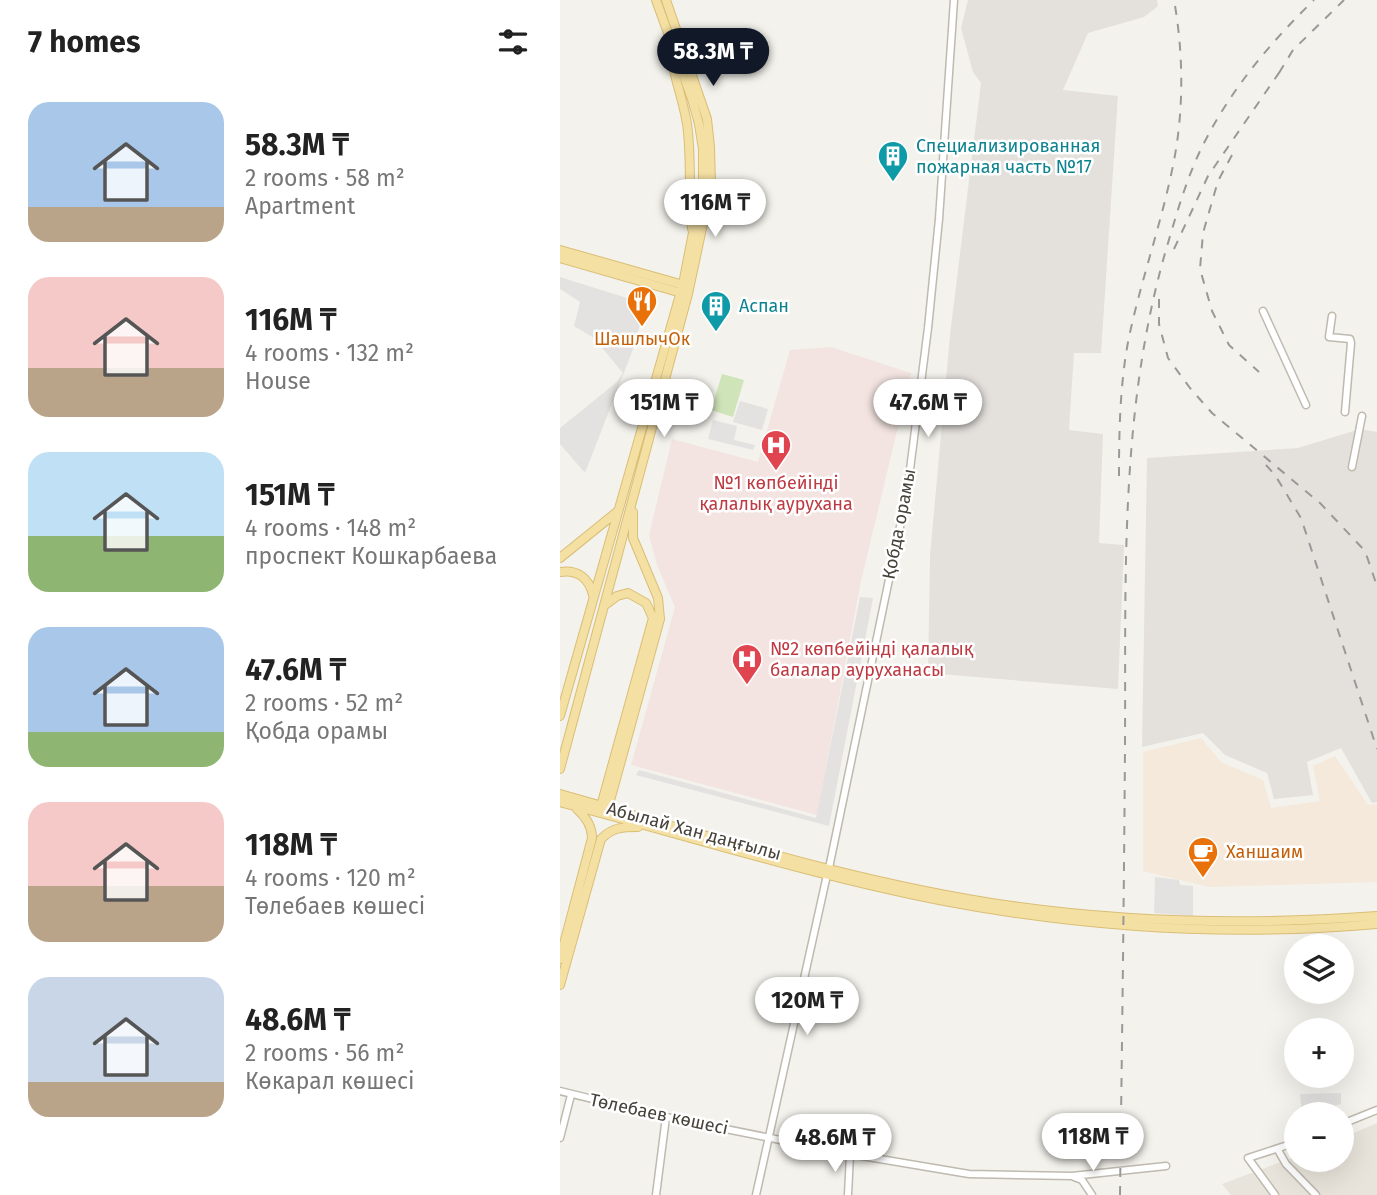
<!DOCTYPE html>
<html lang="en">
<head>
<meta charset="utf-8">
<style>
  :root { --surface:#fff; --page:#f6f6f6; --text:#222; --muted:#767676; --accent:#111827 }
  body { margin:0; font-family:"Fira Sans",sans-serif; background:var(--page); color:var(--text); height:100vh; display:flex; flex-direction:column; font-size:26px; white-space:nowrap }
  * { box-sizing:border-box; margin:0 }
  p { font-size:23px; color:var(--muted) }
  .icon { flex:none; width:38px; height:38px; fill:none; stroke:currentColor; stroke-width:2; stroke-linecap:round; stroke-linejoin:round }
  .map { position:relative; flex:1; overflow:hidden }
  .side { display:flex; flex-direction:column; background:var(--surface); width:560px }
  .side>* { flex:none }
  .controls { position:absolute; left:724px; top:934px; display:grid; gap:14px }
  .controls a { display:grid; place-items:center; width:70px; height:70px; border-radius:50%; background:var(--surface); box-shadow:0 7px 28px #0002; font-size:35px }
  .price { position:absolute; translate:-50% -60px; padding:0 16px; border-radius:24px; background:#fff; color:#222; font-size:23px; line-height:46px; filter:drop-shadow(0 2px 4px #0008) }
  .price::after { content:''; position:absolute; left:50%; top:42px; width:21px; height:16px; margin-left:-10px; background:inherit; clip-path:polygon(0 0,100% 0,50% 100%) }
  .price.current { background:var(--accent); color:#fff }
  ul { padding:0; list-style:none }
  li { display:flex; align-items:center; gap:21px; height:175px; padding:0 28px }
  li span { display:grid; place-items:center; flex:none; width:196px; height:140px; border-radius:21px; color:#555 }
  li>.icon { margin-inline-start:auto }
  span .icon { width:84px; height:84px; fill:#fffc; stroke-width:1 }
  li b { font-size:30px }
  h2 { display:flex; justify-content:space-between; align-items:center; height:84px; padding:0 28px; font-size:30px }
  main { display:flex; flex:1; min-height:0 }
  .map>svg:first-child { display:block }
  .residential { fill:#e8e4db }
  .commercial { fill:#f4e9da }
  .industrial { fill:#e4e1dd }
  .medical { fill:#f3e4e1 }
  .green { fill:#cfe4b9 }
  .parking { fill:#e4e2e0 }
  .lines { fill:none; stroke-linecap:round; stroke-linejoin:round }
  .minor-casing { stroke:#bfbaaf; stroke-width:9 }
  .major-casing { stroke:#d9be75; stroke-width:10 }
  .minor { stroke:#fff; stroke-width:6 }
  .major { stroke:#f5e0a4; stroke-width:8 }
  .rail { stroke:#999; stroke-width:2; stroke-dasharray:9 9; stroke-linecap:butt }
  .labels { text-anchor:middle; stroke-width:5; stroke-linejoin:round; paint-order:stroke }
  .culture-label { font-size:18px; fill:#0d838f; stroke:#fff; text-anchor:start }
  .food-label { font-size:18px; fill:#c56008; stroke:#fff }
  .health-label { font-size:18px; fill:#be3a42; stroke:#fff }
  .street-label { font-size:18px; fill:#48433a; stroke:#fff }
</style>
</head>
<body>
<main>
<section class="side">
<h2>7 homes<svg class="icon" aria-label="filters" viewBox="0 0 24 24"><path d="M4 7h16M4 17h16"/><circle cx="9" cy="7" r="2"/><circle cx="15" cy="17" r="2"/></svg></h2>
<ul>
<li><span style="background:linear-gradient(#a9c7e8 75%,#b9a48a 0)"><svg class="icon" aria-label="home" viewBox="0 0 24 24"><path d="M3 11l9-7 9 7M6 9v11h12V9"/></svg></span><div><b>58.3M ₸</b><p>2 rooms · 58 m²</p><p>Apartment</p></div></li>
<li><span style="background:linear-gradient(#f6c9c9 65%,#b9a48a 0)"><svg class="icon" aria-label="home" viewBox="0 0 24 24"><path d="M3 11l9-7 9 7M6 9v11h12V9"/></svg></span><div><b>116M ₸</b><p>4 rooms · 132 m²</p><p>House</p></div></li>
<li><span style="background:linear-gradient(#bfe0f5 60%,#8fb573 0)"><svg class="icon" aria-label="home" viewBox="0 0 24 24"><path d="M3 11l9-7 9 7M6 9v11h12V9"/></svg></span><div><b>151M ₸</b><p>4 rooms · 148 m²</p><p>проспект Кошкарбаева</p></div></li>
<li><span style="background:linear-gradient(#a9c7e8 75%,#8fb573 0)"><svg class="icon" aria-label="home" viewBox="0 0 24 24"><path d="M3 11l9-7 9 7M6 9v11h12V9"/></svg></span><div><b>47.6M ₸</b><p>2 rooms · 52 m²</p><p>Қобда орамы</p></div></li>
<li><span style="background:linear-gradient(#f6c9c9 60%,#b9a48a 0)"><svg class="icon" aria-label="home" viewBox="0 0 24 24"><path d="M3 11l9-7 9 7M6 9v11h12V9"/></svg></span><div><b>118M ₸</b><p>4 rooms · 120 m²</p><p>Төлебаев көшесі</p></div></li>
<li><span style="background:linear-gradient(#c9d6e8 75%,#b9a48a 0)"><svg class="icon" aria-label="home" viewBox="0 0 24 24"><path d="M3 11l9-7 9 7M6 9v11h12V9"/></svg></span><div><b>48.6M ₸</b><p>2 rooms · 56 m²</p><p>Көкарал көшесі</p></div></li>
</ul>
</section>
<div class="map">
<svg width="817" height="1195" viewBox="0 0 817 1195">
  <rect width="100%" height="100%" fill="#f4f2ec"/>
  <path class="residential" d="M817,1123V1195H671L662,1184L737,1156V1160H782V1138Z"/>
  <path class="commercial" d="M641,738L661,762L703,780L711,808L760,801L753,766L775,756L808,805L817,804V882L649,887L583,871V752Z"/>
  <path class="industrial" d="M408,0H597L598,6L584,17L528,33L503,90L558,96L541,353H514L509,430L543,434L539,543L564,545L558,689L368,673L370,556L390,335L421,83L413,72L401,28Z
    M800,429L817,432V802L812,803L781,748L747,762L753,795L714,799L707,773L665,755L643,733L582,747L587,458L738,448Z"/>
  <path class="medical" d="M271,347L351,373L301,581L257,815L71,765L115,607L97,565L89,535L112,439L198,462L230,350Z"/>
  <path class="green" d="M162,374L184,380L173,417L151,410Z"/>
  <path class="parking" d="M0,277L86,304L72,352L25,473L0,444V428L57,382L63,373L34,338L14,326L20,302L0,289Z
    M180,401L208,409L202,430L173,422Z
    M153,420L177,426L174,440L195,445L193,450L148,439Z
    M300,597L313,598L269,826L76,775L79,770L256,818Z
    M595,877L619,880L620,885L633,886V916L594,913Z
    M781,1093V1104L742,1114L740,1094Z"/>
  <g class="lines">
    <g class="minor-casing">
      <path id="minor" d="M703,311L746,405
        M772,316L769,337L790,339L791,343L785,412
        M792,467L802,416
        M269,868L347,493L368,328L379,219L394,0
        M0,1091L106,1117L290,1154L409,1174L512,1176L606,1166
        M782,1124L817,1110
        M0,1138L11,1095
        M718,1150L726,1164L756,1195
        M514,1177L522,1180L532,1195
        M96,1195L106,1117
        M196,1195L267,875
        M288,1195L290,1154
        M715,1195L688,1158L737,1142"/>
    </g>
    <g class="major-casing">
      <path id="major" d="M110,49C113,75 123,99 127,124C132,159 128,194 132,229
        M0,250L127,286
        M0,258L125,294
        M0,558L58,511
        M0,572C17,569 29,578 33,595
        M0,716L123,284L143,181V149L139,124L132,99L96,0
        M0,769L128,294L151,186L150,147L147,119L106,0
        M0,794C149,836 299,884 452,906C574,923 695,925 817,916
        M0,802C126,835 251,875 379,900C524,928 670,937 817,924
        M41,806L93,618L86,603L68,593L57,596L45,605
        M48,808L100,619L98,598L73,538V512
        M0,959L32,838C32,826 26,817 17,809
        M0,985L41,839C53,827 63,827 78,827"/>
    </g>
    <use href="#minor" class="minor"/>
    <use href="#major" class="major"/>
    <path class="rail" d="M719,73L733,50L784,0
      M672,155L658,181L643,233L640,269L652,311L669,345L699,372
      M614,249L648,176L723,67
      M599,299V324L608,358L630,388L652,413L760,503L805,551L817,586
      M706,465L715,475L741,518L817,749
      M559,476C559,430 560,382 569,337C582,276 604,216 615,155C624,104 623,50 614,0
      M560,1195C562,1045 564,895 565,745C566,575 559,407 608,243C618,209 628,174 644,143C672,88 710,43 754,0"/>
  </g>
  <defs>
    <g id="building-pin" transform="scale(1.575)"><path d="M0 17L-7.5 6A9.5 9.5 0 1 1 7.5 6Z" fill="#0f9aa8" stroke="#fff"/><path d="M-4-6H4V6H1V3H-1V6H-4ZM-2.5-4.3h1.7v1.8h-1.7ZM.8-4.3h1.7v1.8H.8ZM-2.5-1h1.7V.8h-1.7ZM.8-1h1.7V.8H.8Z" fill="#fff"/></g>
    <g id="restaurant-pin" transform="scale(1.575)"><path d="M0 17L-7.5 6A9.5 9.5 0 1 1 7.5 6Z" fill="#e8710a" stroke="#fff"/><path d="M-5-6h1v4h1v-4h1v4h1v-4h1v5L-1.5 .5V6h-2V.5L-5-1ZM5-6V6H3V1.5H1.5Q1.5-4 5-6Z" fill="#fff"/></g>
    <g id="hospital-pin" transform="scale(1.575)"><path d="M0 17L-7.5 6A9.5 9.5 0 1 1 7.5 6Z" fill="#e0444e" stroke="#fff"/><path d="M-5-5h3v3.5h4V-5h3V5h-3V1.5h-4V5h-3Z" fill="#fff"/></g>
    <g id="cafe-pin" transform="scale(1.575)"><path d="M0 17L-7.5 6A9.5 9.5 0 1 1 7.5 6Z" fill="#e8710a" stroke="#fff"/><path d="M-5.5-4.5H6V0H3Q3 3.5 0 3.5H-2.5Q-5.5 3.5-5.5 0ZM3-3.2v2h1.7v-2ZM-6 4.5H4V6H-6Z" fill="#fff"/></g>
  </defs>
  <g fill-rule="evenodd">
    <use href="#building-pin" x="333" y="156"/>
    <use href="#restaurant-pin" x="82" y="301"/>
    <use href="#building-pin" x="156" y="306"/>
    <use href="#hospital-pin" x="216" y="445"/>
    <use href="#hospital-pin" x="187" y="659"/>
    <use href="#cafe-pin" x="643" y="852"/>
  </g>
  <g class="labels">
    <g class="culture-label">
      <text x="356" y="152">Специализированная<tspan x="356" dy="21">пожарная часть №17</tspan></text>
      <text x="179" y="312">Аспан</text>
    </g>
    <g class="food-label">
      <text x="82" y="345">ШашлычОк</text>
      <text x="666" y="858" text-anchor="start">Ханшаим</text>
    </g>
    <g class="health-label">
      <text x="216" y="489">№1 көпбейінді<tspan x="216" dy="21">қалалық аурухана</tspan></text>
      <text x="210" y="655" text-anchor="start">№2 көпбейінді қалалық<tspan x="210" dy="21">балалар ауруханасы</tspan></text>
    </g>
    <g class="street-label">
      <text transform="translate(339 524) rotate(-79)" y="6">Қобда орамы</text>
      <text transform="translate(134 831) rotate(15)" y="6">Абылай Хан даңғылы</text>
      <text transform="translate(99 1114) rotate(12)" y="6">Төлебаев көшесі</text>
    </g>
  </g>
</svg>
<div class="controls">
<a><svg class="icon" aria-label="layers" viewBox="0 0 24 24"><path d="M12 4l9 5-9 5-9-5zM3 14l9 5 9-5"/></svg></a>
<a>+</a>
<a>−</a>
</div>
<b class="price current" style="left:153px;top:88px">58.3M ₸</b>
<b class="price" style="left:155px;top:239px">116M ₸</b>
<b class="price" style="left:104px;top:439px">151M ₸</b>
<b class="price" style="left:368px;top:439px">47.6M ₸</b>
<b class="price" style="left:247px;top:1037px">120M ₸</b>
<b class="price" style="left:533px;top:1173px">118M ₸</b>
<b class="price" style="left:275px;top:1174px">48.6M ₸</b>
</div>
</main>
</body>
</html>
